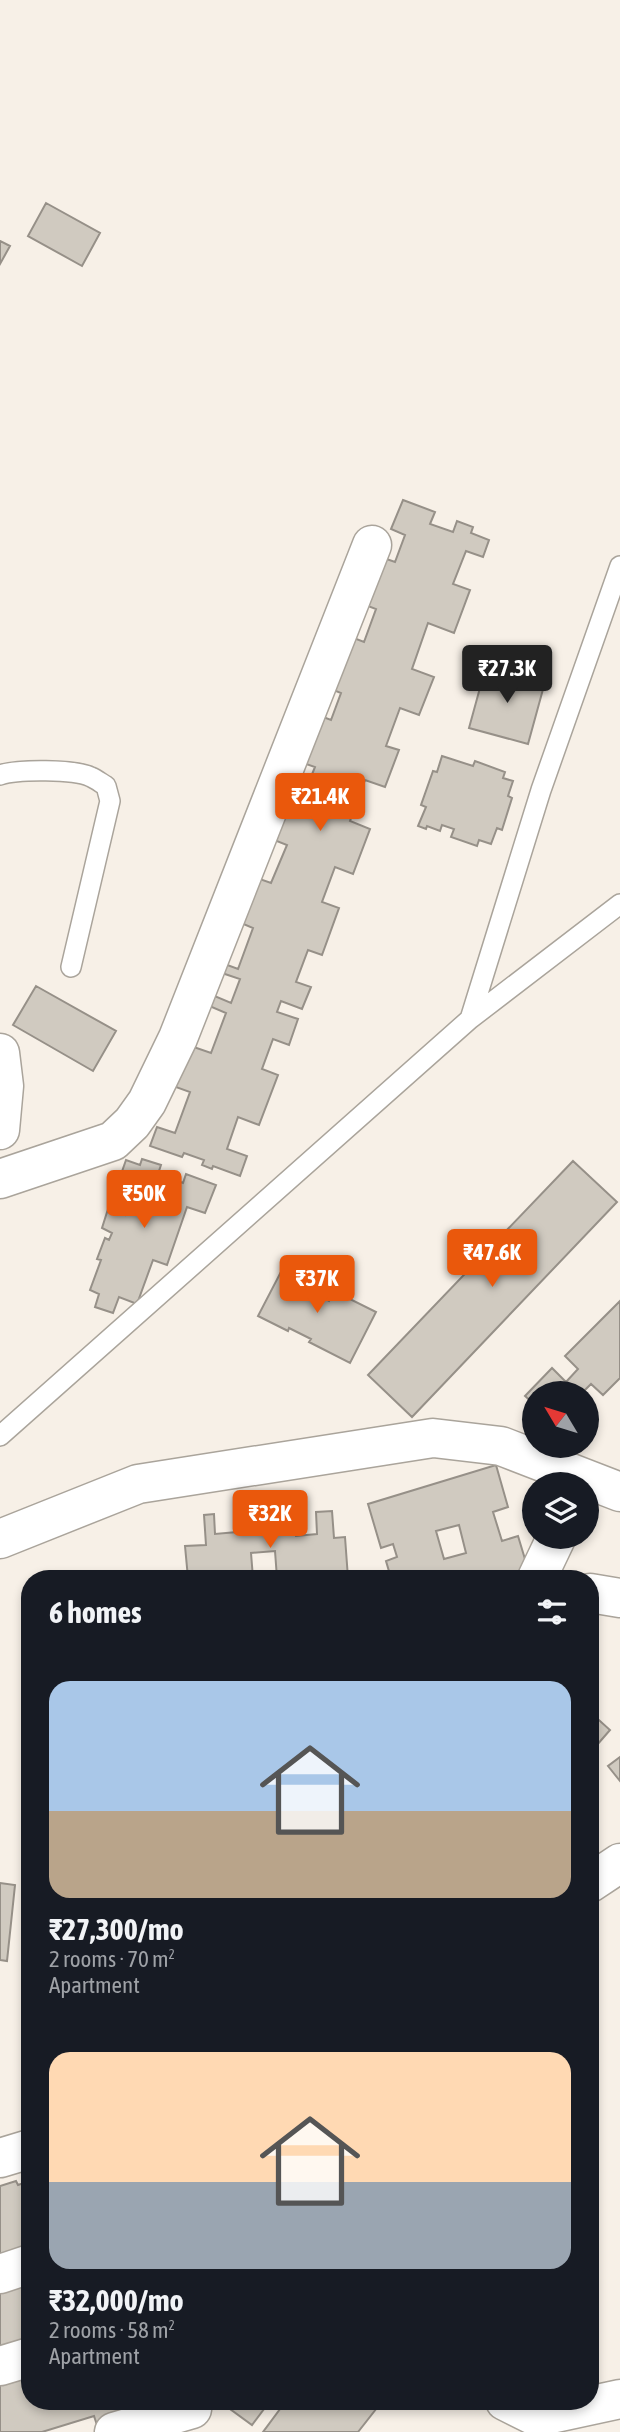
<!DOCTYPE html>
<html lang="en">
<head>
<meta charset="utf-8">
<style>
  :root { --surface:#171b24; --page:#242831; --text:#f1f3f6; --muted:#9ea1a6; --accent:#ea580c }
  body { margin:0; font-family:"Asap Condensed",sans-serif; background:var(--page); color:var(--text); height:100vh; display:flex; flex-direction:column; font-size:26px; white-space:nowrap }
  * { box-sizing:border-box; margin:0 }
  p { font-size:23px; color:var(--muted) }
  .icon { flex:none; width:38px; height:38px; fill:none; stroke:currentColor; stroke-width:2; stroke-linecap:round; stroke-linejoin:round }
  .map { position:relative; flex:1; overflow:hidden }
  .sheet { position:absolute; left:21px; top:1570px; width:578px; height:840px; display:flex; flex-direction:column; background:var(--surface); border-radius:28px; box-shadow:0 4px 10px #0003 }
  .sheet>* { flex:none }
  .needle { width:46px; rotate:308deg }
  .buttons { position:absolute; left:522px; top:1381px; display:grid; gap:14px }
  .buttons a { display:grid; place-items:center; width:77px; height:77px; border-radius:50%; background:var(--surface); box-shadow:0 4px 10px #0003; font-size:35px }
  .price { position:absolute; translate:-50% -60px; padding:0 16px; border-radius:7px; background:var(--accent); color:#fff; font-size:23px; line-height:46px; filter:drop-shadow(0 2px 4px #0008) }
  .price::after { content:''; position:absolute; left:50%; top:42px; width:21px; height:16px; margin-left:-10px; background:inherit; clip-path:polygon(0 0,100% 0,50% 100%) }
  .price.on { background:#222; color:#fff }
  ul { padding:0; list-style:none }
  li { display:grid; align-content:center; gap:14px; height:371px; padding:0 28px }
  li span { display:grid; place-items:center; height:217px; border-radius:21px; color:#555 }
  li>.icon { margin-inline-start:auto }
  span .icon { width:126px; height:126px; fill:#fffc; stroke-width:1 }
  li b { font-size:30px }
  h2 { display:flex; justify-content:space-between; align-items:center; height:84px; padding:0 28px; font-size:30px }
  .map>svg:first-child { display:block }
  .building { fill:#d0cac0; stroke:#969088; stroke-width:2; fill-rule:evenodd }
  .lines { fill:none; stroke-linecap:round; stroke-linejoin:round }
  .service-casing { stroke:#aaa49b; stroke-width:22 }
  .minor-casing { stroke:#aaa49b; stroke-width:41 }
  .service { stroke:#fff; stroke-width:19 }
  .minor { stroke:#fff; stroke-width:38 }
</style>
</head>
<body>
<div class="map">
<svg width="620" height="2432" viewBox="0 0 620 2432">
  <rect width="100%" height="100%" fill="#f7f0e7"/>
  <path class="building" d="M46,203L100,233L82,266L28,236Z
    M0,241L10,246L0,264Z
    M403,500L435,512L430,524L453,532L457,521L473,527L471,533L489,540L483,557L466,551L453,584L470,590L454,633L428,623L412,669L434,677L419,715L400,708L386,746L399,750L385,787L365,780L350,821L370,829L353,874L335,867L322,902L339,908L322,955L308,950L296,982L311,987L302,1009L281,1001L277,1012L298,1019L289,1045L273,1039L262,1069L278,1075L259,1125L238,1117L227,1149L247,1156L240,1176L213,1166L212,1169L202,1165L204,1160L184,1153L182,1157L150,1146L157,1127L175,1133L190,1092L173,1086L188,1045L211,1053L226,1013L207,1005L210,994L231,1003L240,979L219,972L222,963L238,969L253,928L234,920L251,876L271,883L287,845L264,836L281,791L302,799L315,767L292,759L310,712L331,720L341,693L326,687L346,635L364,642L376,609L360,603L378,556L395,562L405,535L391,529Z
    M486,666L545,682L528,744L469,728Z
    M442,756L473,766L475,761L505,772L503,778L513,781L508,796L512,798L502,830L497,828L491,844L479,840L477,846L451,837L454,829L442,825L440,831L427,826L426,829L418,826L426,807L421,805L433,771L437,772Z
    M36,986L116,1031L93,1071L13,1025Z
    M142,1159L161,1165L158,1174L183,1183L186,1174L216,1185L205,1213L187,1207L167,1265L153,1260L137,1304L119,1297L113,1313L95,1307L99,1294L90,1290L101,1260L97,1259L105,1238L109,1240L112,1233L102,1228L108,1209L125,1215L135,1185L119,1180L126,1160L140,1165Z
    M573,1161L617,1202L412,1417L368,1375Z
    M284,1266L323,1286L318,1295L329,1301L334,1291L376,1312L350,1363L309,1342L311,1339L289,1328L288,1331L258,1316Z
    M620,1301V1378L603,1395L591,1384L582,1393H534V1404L525,1396L552,1368L566,1382L578,1369L565,1356Z
    M496,1465L508,1507L493,1512L502,1541L518,1536L528,1569L506,1575V1578H391L386,1561L397,1557L393,1544L381,1548L368,1504ZM459,1525L466,1553L444,1559L436,1531Z
    M332,1511L334,1538L345,1537L348,1578H277L275,1551L251,1553L253,1578H188L185,1546L206,1545L204,1515L214,1514L215,1534L237,1532V1523L280,1518L281,1523L295,1522L296,1536L317,1534L316,1512Z
    M590,1712L610,1730L590,1753Z
    M620,1757V1781L608,1766Z
    M0,1883L15,1885L7,1961L0,1960Z
    M30,2074V2099L23,2076Z
    M16,2181L18,2185L30,2181V2262L0,2268V2186Z
    M30,2269V2341L0,2353V2280Z
    M30,2360V2401H142L145,2410L97,2425L94,2416L42,2432H0V2378Z
    M219,2401H270L252,2425Z
    M286,2401H376L380,2404L358,2432H263Z"/>
  <g class="lines">
    <g class="service-casing">
      <path id="service" d="M0,775C17,769 75,769 91,777C96,779 101,783 106,786L110,801L71,967
        M470,1019L541,790L620,566
        M0,1436L470,1019L620,904"/>
    </g>
    <g class="minor-casing">
      <path id="minor" d="M0,1053L4,1086L0,1130
        M0,1179L113,1141L132,1123L147,1102L178,1038L372,545
        M0,1539L138,1484L433,1438L501,1446L620,1492
        M537,1578L557,1536
        M590,1593L620,1598
        M590,1883L620,1863
        M0,2158L30,2149
        M0,2274L30,2264
        M0,2366L30,2357
        M505,2401L537,2417L620,2399
        M114,2432L192,2409"/>
    </g>
    <use href="#service" class="service"/>
    <use href="#minor" class="minor"/>
  </g>
</svg>
<div class="buttons">
<a><svg class="needle" viewBox="-14 -14 28 28"><path d="M0-13l5 13h-10z" fill="#e53935"/><path d="M0 13l5-13h-10z" fill="#9ea1a6"/></svg></a>
<a><svg class="icon" aria-label="layers" viewBox="0 0 24 24"><path d="M12 4l9 5-9 5-9-5zM3 14l9 5 9-5"/></svg></a>
</div>
<b class="price on" style="left:507px;top:705px">₹27.3K</b>
<b class="price" style="left:320px;top:833px">₹21.4K</b>
<b class="price" style="left:144px;top:1230px">₹50K</b>
<b class="price" style="left:492px;top:1289px">₹47.6K</b>
<b class="price" style="left:317px;top:1315px">₹37K</b>
<b class="price" style="left:270px;top:1550px">₹32K</b>
<section class="sheet">
<h2>6 homes<svg class="icon" aria-label="filters" viewBox="0 0 24 24"><path d="M4 7h16M4 17h16"/><circle cx="9" cy="7" r="2"/><circle cx="15" cy="17" r="2"/></svg></h2>
<ul>
<li><span style="background:linear-gradient(#a9c7e8 60%,#b9a48a 0)"><svg class="icon" aria-label="home" viewBox="0 0 24 24"><path d="M3 11l9-7 9 7M6 9v11h12V9"/></svg></span><div><b>₹27,300/mo</b><p>2 rooms · 70 m²</p><p>Apartment</p></div></li>
<li><span style="background:linear-gradient(#ffd9b3 60%,#9aa5b1 0)"><svg class="icon" aria-label="home" viewBox="0 0 24 24"><path d="M3 11l9-7 9 7M6 9v11h12V9"/></svg></span><div><b>₹32,000/mo</b><p>2 rooms · 58 m²</p><p>Apartment</p></div></li>
</ul>
</section>
</div>
</body>
</html>
